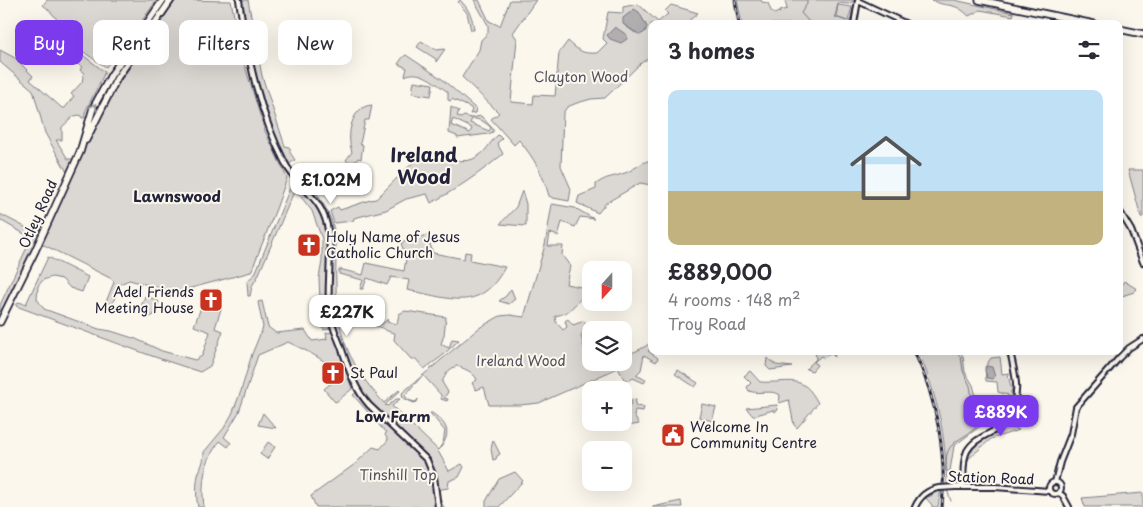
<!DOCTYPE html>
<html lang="en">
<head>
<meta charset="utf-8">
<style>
  :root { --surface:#fff; --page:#f2f2f3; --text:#2b2b33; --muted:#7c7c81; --line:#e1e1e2; --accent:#7c3aed }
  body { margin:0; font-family:"Playpen Sans",sans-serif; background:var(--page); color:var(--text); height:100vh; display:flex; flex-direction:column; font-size:19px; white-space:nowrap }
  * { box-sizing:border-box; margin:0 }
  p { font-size:16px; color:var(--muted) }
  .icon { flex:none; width:28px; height:28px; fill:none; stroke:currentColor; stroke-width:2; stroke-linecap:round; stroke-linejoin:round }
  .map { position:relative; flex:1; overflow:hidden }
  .panel { position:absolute; left:648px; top:20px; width:475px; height:335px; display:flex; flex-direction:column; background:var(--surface); border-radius:10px; box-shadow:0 5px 20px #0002 }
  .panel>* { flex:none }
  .banner { position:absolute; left:15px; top:20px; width:475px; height:45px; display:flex; gap:10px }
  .needle { width:32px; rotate:201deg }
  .buttons { position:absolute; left:582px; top:261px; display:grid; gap:10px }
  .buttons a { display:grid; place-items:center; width:50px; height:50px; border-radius:10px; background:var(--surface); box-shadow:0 5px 20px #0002; font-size:25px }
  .price { position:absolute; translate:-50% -42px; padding:0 11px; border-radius:10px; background:#fff; color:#222; font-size:16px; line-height:32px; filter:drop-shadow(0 1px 2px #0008) }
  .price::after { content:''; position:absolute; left:50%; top:30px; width:15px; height:11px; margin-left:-8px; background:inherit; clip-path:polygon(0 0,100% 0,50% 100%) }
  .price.active { background:var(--accent); color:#fff }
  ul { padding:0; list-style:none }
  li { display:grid; align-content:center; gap:10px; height:265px; padding:0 20px }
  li+li { border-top:1px solid var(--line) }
  li span { display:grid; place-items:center; height:155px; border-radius:10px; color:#555 }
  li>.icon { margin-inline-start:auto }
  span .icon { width:90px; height:90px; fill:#fffc; stroke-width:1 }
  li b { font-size:21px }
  h2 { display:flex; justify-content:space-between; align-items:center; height:60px; padding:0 20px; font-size:21px }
  .tag { padding:0 18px; border-radius:10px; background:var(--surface); box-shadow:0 5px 20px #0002; font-size:18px; line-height:45px }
  .tag.active { background:var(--accent); color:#fff }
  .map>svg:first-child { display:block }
  .green { fill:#dbd8d3; stroke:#7e7d87; fill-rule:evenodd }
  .water { fill:#b1aeb0; stroke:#787681 }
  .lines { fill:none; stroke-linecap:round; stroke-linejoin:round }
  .stream { stroke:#787681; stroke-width:1 }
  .tertiary-casing { stroke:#22223b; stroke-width:8 }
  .trunk-casing { stroke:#22223b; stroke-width:9 }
  .tertiary { stroke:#fbf7ec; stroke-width:4 }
  .trunk { stroke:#fbf7ec; stroke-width:5.5 }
  .rail-casing { stroke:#22223b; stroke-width:3 }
  .rail { stroke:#fbf7ec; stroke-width:1; stroke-dasharray:4; stroke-linecap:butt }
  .tertiary-bridge-casing { stroke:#22223b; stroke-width:8; stroke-linecap:butt }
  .tertiary-bridge { stroke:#fbf7ec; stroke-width:4 }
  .oneway { stroke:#99979c }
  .labels { text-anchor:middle; stroke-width:4; stroke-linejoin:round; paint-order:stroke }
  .park-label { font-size:14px; fill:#505061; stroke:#fbf7ec }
  .street-label { font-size:14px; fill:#22223b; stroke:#fbf7ec }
  .poi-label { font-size:14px; fill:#22223b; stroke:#fbf7ec; text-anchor:start }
  .neighbourhood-label { font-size:15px; font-weight:bold; fill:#22223b; stroke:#fbf7ec }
  .district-label { font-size:19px; font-weight:bold; fill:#22223b; stroke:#fbf7ec }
</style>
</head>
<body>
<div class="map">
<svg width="1143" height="507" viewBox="0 0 1143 507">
  <rect width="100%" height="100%" fill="#fbf7ec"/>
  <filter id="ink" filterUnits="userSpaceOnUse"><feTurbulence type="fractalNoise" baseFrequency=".02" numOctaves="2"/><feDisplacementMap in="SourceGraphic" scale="10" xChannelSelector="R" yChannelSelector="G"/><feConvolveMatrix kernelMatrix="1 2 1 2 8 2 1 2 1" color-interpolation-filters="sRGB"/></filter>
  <g filter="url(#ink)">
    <path class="green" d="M47,0H157L128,40L106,67C94,59 78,50 69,37C63,28 54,13 43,5Z
      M176,0L231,1L243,60L265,131L287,178L276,209L251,272L176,292L129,280L120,284L112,305L106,302L114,282L112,279L44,245L36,249L0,322V305L30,241L28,236L0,220V214L44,237L79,158L115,89Z
      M240,0H248L262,76L285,146L289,147L291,150L289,151L295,160L289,164L300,179L305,176C315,192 328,207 333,226C338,244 335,264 336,283C336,334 349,365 384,403L399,390L400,391L385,405L388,406L396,399H400L392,406L438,450L443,443L445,431L430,413H432C449,425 452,434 438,451L449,471L462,464L464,467L459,477L449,481L448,488L436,490L437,503L442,504L444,507H316L311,496L355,464L373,447L380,449L388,440L385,435L386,433L353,395L359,390L335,327L324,330L321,326L319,278L322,261V239L312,211L298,193L293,194L258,276L252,286L250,296H248L247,281L255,274L292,183L299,180C285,164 278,145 271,125C256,84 247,43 240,0Z
      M460,0C469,9 473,18 474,30H471L467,13L458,2Z
      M474,0H479L489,21L500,26L510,0H536L513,33L517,39L511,102L533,104L534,95L555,96L559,53L568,41C579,51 582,54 597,53L607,43L603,39L608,12L623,13V7L638,4L658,22L668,14L665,11L671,5L698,13L685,24H651V57L641,63L605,98L591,99L577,103L567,107L563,113L561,166L571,189L569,201L553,198L549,196C543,174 534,158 519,140L514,145L491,119L499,113L462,77L479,50L481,40L488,33V25ZM642,18L647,27L635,33L623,24Z
      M737,0H761L762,2L768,3L771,11L775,14L778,12L780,13L779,11L787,9L785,0H855L849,4L838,3L835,17L847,21L836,17L838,5L852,7L848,21H850L853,9H855L852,24H742Z
      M932,0H954L1014,13L1013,16L980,10L969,16C952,0 948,9 932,0Z
      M24,23L30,25L40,34L27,48C22,39 12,34 18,24Z
      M58,32H61L80,53L105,72L86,110L84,118H82L80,115L74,116L62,127V140H56L68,159H75L68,174L45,133L33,90L0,62V50L15,58L33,76L30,80L62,108H65L74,96L71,94L82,82L84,73L80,70L82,67L76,63L81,58L56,33Z
      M421,41L437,50L445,49L436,62V59L417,47Z
      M406,55L442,79L476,109L475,113L470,114L472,110L471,108L452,99L451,101L448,100V92C436,84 420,68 405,76L407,68L398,64L403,57Z
      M414,81L433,84L431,96L412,93Z
      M372,105L369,120H365L360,144L363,145L361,159L358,158L352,166L346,160L352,152C346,136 351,106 372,105Z
      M451,107L459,111L457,116L461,118L464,116L471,118L481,116L493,129V132L488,134L457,138V136L449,133ZM453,119L472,128L470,133L451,125ZM472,119C478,118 487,123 491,128L489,131L470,123Z
      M498,135L502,139L497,143L503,154C480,173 457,189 431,203L427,194L406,199L386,210L354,218L353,221L334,223L330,211L338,207L340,210L370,200L376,199C385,191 410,163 419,159C434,153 461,165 473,159C488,152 488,143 498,135Z
      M651,160V185L640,183L606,203L598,213L577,203L579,196L596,189V184C608,176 610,178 622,174C633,171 641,162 651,160Z
      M1128,170H1143V217H1141Z
      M522,191L526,204V226L500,224L516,207Z
      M552,204L575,208L594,219L580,217L575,227L562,222L558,236L550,233L548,246H563L562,255L570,266L566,284L591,289V295C579,296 576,306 567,312C564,314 559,315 555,316L556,322L563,330L567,327L565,321L568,319L573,325L584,321L586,324L581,336L584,348L591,353V362H624V347L628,354C635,352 646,347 651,342V348L648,351L658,358L656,362L644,355L641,370L636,375L646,380L644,383L633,378L630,380L624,379L618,368L539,403L520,405H489L484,387L476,390L472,383L477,380C474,372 465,369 457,366C448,369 446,374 442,382L448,392L444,398L448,399L447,401L441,399V395L423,375L405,395C407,400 410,401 416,402L418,399L417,402L414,403L403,398L402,393L409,387L479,328L500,316L510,315L524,317L545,245Z
      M427,235L433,253L464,259L465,252L471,253L470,260L505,267C480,314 450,298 407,290L409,280L391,277L387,285L367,278L363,289H360L363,280L339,274V269L363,275L366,263L404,271L407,253L404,252L401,243Z
      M48,257L88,277L82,292L70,288L62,279L52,277L43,280L38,286L37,299L44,309L99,329L111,331L136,339L162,351L195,360L202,356L210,332L194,326L203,302L221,309L215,328L223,331L210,366L200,372L149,355L16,306L18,302L26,304Z
      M1124,281L1137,289L1134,292L1119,297V289Z
      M511,289L515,299L509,304L499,301L506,296Z
      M145,296L157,300L159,302L154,315L150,317L139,312Z
      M262,301L268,327L276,333L305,330L312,341L327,339L326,333L333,332L352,389L336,402L334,401L324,389L330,384L338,380L339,376C327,359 306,351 288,342L258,355L239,412L224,437L231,443L228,447L220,441C204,460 201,483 204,507H198C196,497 196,485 198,475C201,466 204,462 204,452L224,428L232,414L241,391L252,354L263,327L258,302Z
      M351,301L375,305L374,312H351Z
      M405,311L446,317L444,335L441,344L449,348L452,339L459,340L441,357L424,369L416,359H411L394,340L395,333C387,332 385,329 379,327C373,325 368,326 362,323L382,324L388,319L387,322L397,324L399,314Z
      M815,351H833L835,357L830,353L824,358L821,356L814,362L817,365L812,371L806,369L816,359Z
      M918,351H959L963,356L965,372L973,385L977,400L988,410L983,424L954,446L950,471H946C945,429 935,390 918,351Z
      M1000,357L1002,374L1009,373V375L1008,376L1012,390L1010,392H1012V401L1007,398L1008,395L998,392L997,382L986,381L985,367L991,358Z
      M767,358L776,365L792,367L770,370L766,366Z
      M678,370L698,383L695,387L675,374Z
      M750,371L760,382C789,384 802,372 818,403L797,428L794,425L789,400L779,403L780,395C772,389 759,395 749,391L747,387L751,383L744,376Z
      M632,399L636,400L635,406L644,407L643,411L635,410L634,416L639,424L628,426L627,414L625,413V409L631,404Z
      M702,404L716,407L712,421L699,417Z
      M777,405L778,410L774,412L773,410L753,416L746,408Z
      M263,413L276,428L258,425Z
      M1006,423L1019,430L991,439L966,461C974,436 990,440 1006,423Z
      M493,440L500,454L497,456L496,459L493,460L491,449Z
      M268,442L275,447L267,459L260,454Z
      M515,472L523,481L499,507H486V501L499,479Z
      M941,489L938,507H932V505L925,497L931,496L937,490Z
      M1143,493V507H1085L1082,498Z
      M681,501L682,507H652Z"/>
    <path class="water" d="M634,9L639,12L647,27L645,32L640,35L623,24V18Z
      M615,27L627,35V39L621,43L610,39L607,35Z
      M987,366L992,367L995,377L992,379L987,378L985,370Z"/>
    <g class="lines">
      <path class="stream" d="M807,0V4L801,13L811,24
        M947,486C947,476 945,463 947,454C952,435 981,437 984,409L972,398L970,386L963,371L961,357L955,351
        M947,490L951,501"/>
      <g class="tertiary-casing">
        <path id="tertiary" d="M239,0C247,55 259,113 285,163C297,188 320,195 327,225C333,252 327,280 329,308C330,321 335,332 340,344C348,366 353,387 369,405L427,460L434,477L438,507
          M858,1L907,24
          M854,24L858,0
          M1119,210L1131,230L1143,262
          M1049 488a6 6 0 1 1 12 0a6 6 0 1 1-12 0Z
          M1055,482L1060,462L1071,434L1076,407L1119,358L1129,348L1143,339
          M963,486C964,474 962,462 967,451C973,440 985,436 995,430C1000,426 1004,421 1008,415C1022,393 1015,376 1010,351
          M955,487H995L1049,491
          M1059,493L1063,496L1069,507
          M915,507C920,496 927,490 939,488"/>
      </g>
      <g class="trunk-casing">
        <path id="trunk" d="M979,0L1094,24
          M1119,29L1143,34
          M86,140L117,78L171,0
          M0,322L35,251L80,152L93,108L111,75L163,0"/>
      </g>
      <use href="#tertiary" class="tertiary"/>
      <use href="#trunk" class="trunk"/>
      <g class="rail-casing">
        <path id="rail" d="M735,0L739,24
          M914,351C937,399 947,455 942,507"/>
      </g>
      <use href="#rail" class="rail"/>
      <g class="tertiary-bridge-casing">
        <path id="tertiary-bridge" d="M939,488L955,487"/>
      </g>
      <use href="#tertiary-bridge" class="tertiary-bridge"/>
    </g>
    <defs><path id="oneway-chevron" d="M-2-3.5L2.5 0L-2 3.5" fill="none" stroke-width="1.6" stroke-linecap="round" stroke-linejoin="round" transform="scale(1.25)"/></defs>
    <use class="oneway" href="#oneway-chevron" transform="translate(94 107) rotate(-65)"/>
  </g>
  <defs>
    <g id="church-square" transform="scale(1.25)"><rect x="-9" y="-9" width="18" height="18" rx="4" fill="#c8321e" stroke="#fbf7ec"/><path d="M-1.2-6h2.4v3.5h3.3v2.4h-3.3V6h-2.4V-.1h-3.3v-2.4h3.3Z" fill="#fff"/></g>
    <g id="civic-square" transform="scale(1.25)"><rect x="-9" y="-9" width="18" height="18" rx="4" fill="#c8321e" stroke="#fbf7ec"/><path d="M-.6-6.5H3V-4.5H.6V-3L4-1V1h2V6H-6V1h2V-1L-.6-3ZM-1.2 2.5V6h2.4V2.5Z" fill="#fff"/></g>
  </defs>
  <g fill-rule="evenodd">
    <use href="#church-square" x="309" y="245"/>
    <use href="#church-square" x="211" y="300"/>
    <use href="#church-square" x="333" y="373"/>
    <use href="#civic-square" x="673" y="435"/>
  </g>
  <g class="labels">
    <g class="park-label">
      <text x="581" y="82">Clayton Wood</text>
      <text x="521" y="366">Ireland Wood</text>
      <text x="398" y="480">Tinshill Top</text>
    </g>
    <g class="street-label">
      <text transform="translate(38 214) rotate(-66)" y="5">Otley Road</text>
      <text transform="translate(991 478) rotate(2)" y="5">Station Road</text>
    </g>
    <g class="poi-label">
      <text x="326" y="242">Holy Name of Jesus<tspan x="326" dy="16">Catholic Church</tspan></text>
      <text x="194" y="297" text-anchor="end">Adel Friends<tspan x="194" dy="16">Meeting House</tspan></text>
      <text x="350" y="378">St Paul</text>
      <text x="690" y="432">Welcome In<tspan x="690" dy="16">Community Centre</tspan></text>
    </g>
    <g class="neighbourhood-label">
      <text x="177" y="202">Lawnswood</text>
      <text x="393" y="422">Low Farm</text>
    </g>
    <g class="district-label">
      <text x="424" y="162">Ireland<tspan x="424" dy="22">Wood</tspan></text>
    </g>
  </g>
</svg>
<div class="buttons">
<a><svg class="needle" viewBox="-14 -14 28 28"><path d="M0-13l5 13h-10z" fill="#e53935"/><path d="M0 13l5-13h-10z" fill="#7c7c81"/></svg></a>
<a><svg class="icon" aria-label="layers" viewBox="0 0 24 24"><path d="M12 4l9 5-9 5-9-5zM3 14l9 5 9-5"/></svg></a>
<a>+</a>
<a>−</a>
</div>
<b class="price" style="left:331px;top:205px">£1.02M</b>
<b class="price" style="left:347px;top:337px">£227K</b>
<b class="price active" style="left:1001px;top:437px">£889K</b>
<div class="banner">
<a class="tag active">Buy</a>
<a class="tag">Rent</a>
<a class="tag">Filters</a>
<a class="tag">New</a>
</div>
<section class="panel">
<h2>3 homes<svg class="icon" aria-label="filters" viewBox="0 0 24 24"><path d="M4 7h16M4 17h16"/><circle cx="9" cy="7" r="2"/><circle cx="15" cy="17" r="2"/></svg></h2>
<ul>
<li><span style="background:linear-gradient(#bfe0f5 65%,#c2b280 0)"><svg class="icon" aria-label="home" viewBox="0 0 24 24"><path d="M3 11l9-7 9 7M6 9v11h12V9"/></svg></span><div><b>£889,000</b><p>4 rooms · 148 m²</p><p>Troy Road</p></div></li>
</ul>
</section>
</div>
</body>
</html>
